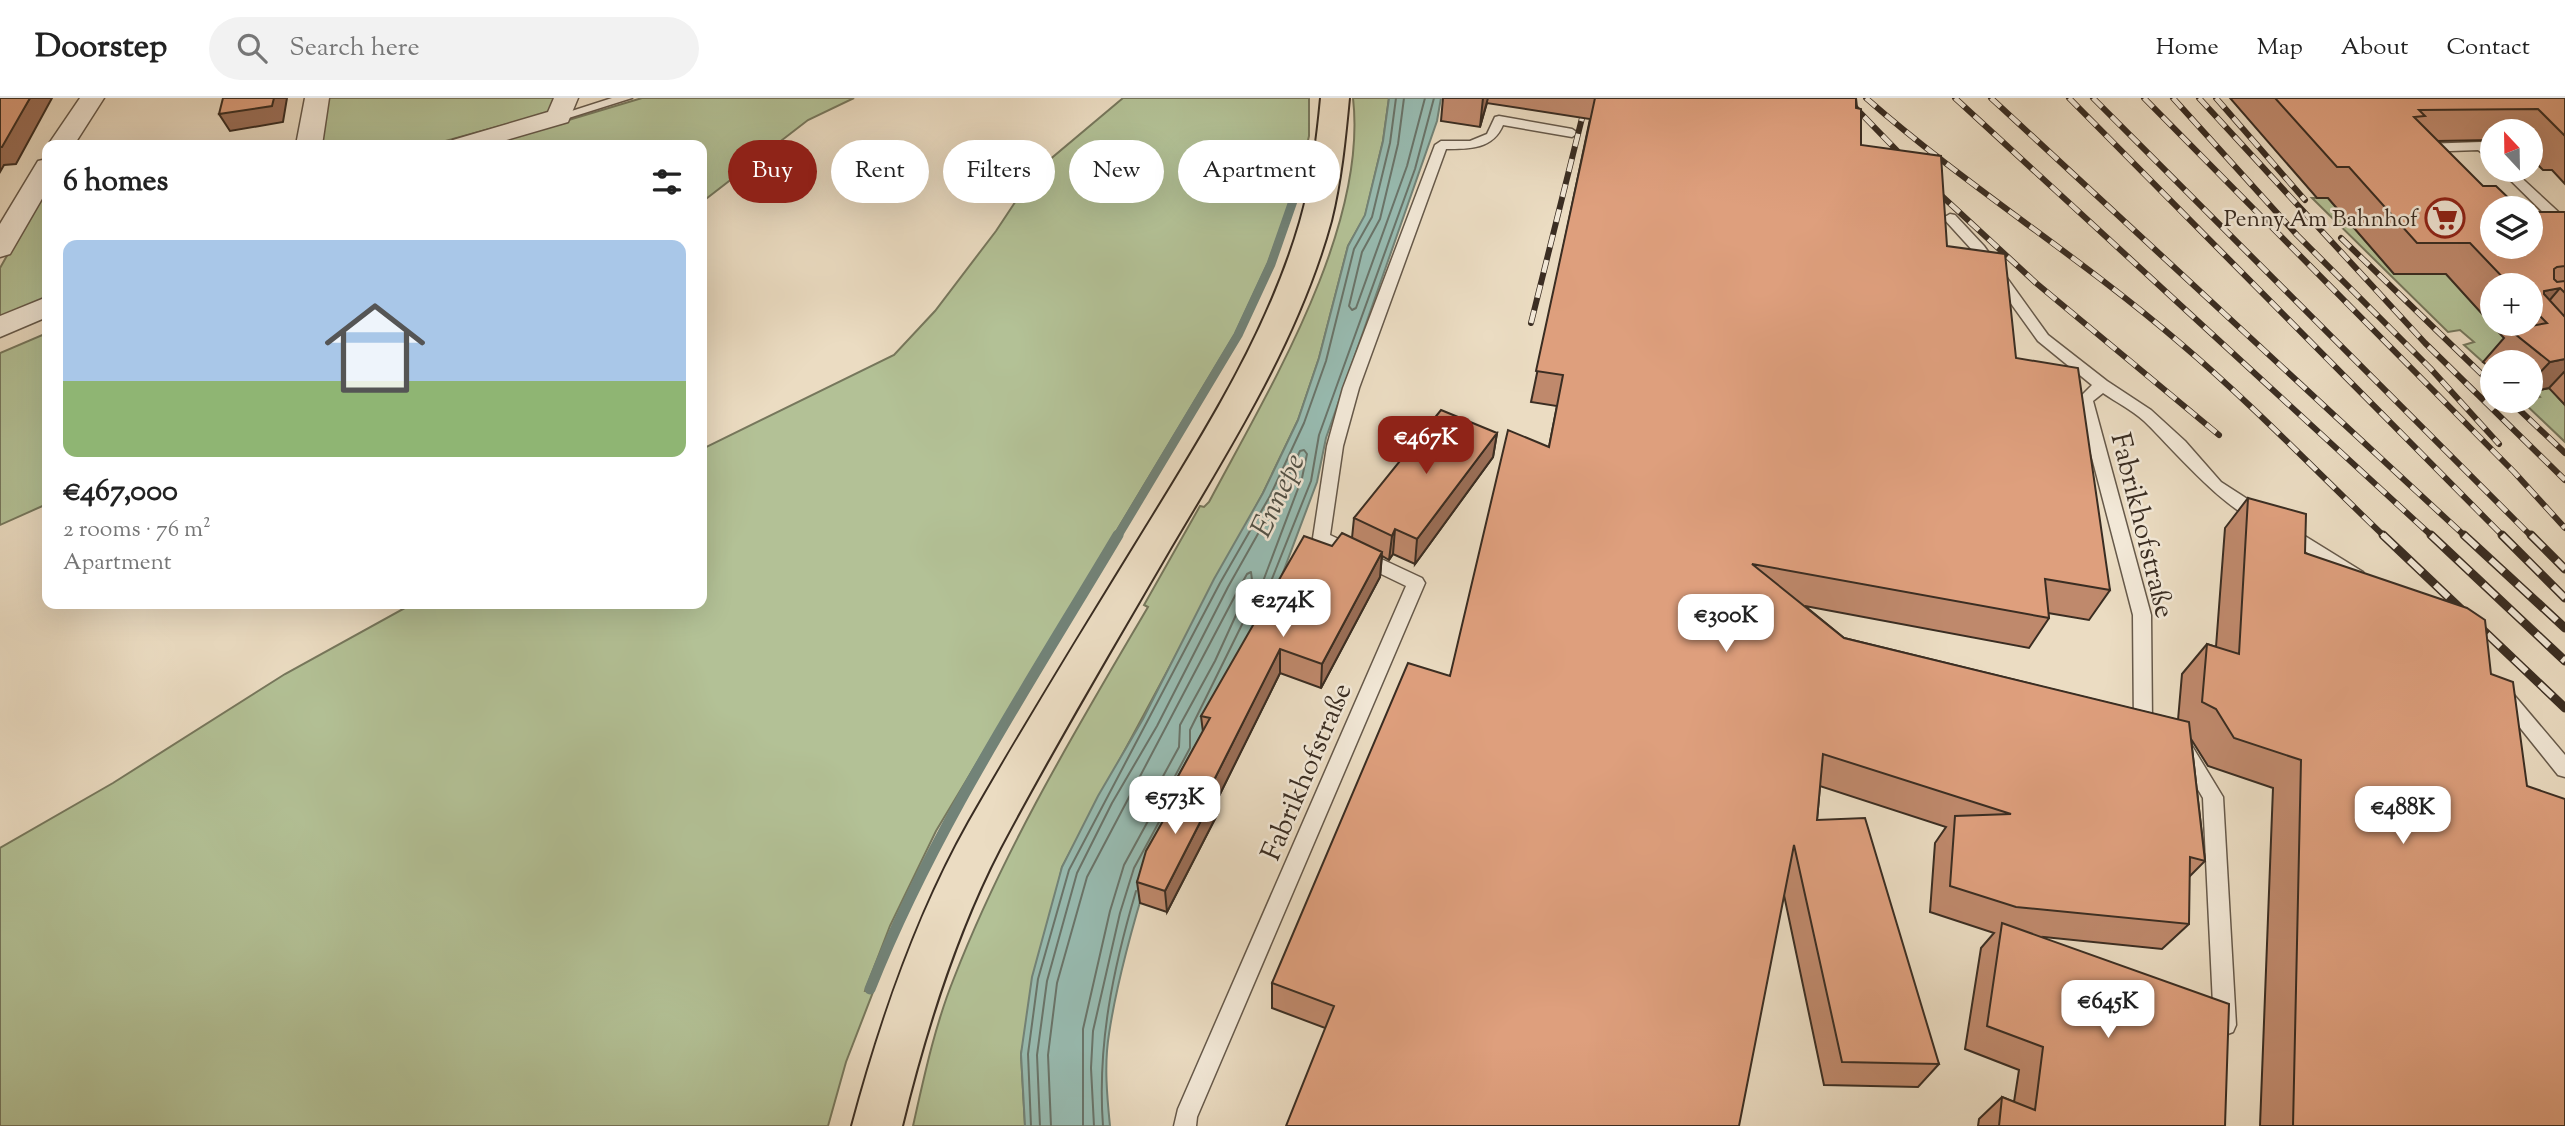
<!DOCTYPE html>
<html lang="en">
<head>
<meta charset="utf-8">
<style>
  :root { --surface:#fff; --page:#f2f2f2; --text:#222; --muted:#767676; --line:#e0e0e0; --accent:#8f2418 }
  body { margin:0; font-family:"Sorts Mill Goudy",serif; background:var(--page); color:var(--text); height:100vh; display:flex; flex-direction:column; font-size:26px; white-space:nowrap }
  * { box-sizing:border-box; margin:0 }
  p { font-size:23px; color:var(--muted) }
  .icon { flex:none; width:38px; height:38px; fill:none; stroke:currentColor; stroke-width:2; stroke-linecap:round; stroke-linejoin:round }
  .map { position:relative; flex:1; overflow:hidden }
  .side { position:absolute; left:42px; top:42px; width:665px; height:469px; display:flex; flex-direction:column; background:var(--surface); border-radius:14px; box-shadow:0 7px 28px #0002 }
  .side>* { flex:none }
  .banner { position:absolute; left:728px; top:42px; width:665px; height:63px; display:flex; gap:14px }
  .needle { width:46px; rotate:338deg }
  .tools { position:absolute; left:2480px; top:21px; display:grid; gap:14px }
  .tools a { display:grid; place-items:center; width:63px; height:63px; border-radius:50%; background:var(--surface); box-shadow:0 7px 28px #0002; font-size:35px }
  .price { position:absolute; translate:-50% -60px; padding:0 16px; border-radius:14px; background:#fff; color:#222; font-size:23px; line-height:46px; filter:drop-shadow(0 2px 4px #0008) }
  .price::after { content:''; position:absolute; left:50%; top:42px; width:21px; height:16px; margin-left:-10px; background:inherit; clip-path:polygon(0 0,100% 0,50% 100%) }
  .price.selected { background:var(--accent); color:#fff }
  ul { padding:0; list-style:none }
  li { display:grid; align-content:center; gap:14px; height:371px; padding:0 21px }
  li+li { border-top:2px solid var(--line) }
  li span { display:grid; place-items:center; height:217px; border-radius:14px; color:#555 }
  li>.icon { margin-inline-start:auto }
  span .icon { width:126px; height:126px; fill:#fffc; stroke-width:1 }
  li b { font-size:30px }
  h2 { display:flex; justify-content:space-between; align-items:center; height:84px; padding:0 21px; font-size:30px }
  .tag { padding:0 24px; border-radius:32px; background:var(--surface); box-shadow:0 7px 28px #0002; font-size:24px; line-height:63px }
  .tag.selected { background:var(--accent); color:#fff }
  header { display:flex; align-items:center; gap:42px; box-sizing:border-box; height:98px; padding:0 35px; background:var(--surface); border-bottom:2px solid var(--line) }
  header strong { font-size:33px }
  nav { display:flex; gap:38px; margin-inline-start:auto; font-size:24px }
  .search { width:490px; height:63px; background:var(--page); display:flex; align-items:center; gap:18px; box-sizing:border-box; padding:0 24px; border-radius:38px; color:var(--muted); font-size:26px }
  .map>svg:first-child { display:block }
  .green { fill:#b3c196; stroke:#76775c; stroke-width:2 }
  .water { fill:#98bcb2; stroke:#728378; stroke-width:2 }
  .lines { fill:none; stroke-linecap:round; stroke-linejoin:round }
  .shore { stroke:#69746a; stroke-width:2 }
  .stream-far1 { stroke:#728378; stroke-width:9 }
  .stream { stroke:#728378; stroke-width:11 }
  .service-casing { stroke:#66594a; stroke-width:3 }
  .minor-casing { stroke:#66594a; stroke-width:3 }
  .primary-casing { stroke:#3a2d22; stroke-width:4 }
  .service { fill:#f2e8d7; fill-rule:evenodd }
  .minor { fill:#f2e8d7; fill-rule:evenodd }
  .primary { fill:#ebdcc2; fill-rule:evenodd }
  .rail-far1-casing { stroke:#3a2d22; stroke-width:6 }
  .rail-casing { stroke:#3a2d22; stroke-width:9 }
  .rail-far1 { stroke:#f2e8d7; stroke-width:4.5; stroke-dasharray:13; stroke-linecap:butt }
  .rail { stroke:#f2e8d7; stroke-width:6; stroke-dasharray:18; stroke-linecap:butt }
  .wall { fill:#bf896c; stroke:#3a2d22; stroke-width:2; fill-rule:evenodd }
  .shaded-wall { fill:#9b6f58; stroke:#3a2d22; stroke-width:2 }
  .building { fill:#de9f7d; stroke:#3a2d22; stroke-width:2 }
  .labels { text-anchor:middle; stroke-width:5; stroke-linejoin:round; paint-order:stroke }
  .far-poi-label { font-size:23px; fill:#3a2d22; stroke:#f2e8d7; text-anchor:end }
  .street-label { font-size:28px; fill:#3a2d22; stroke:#f2e8d7 }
  .water-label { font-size:30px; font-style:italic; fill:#525146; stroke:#f2e8d7 }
</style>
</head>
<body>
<header>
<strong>Doorstep</strong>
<div class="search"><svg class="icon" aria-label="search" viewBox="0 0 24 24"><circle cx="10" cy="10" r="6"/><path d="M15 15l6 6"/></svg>Search here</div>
<nav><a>Home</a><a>Map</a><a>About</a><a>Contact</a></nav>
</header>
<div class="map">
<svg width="2565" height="1028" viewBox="0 0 2565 1028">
  <rect width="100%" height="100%" fill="#ebdcc2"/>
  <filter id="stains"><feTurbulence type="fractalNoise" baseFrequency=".00286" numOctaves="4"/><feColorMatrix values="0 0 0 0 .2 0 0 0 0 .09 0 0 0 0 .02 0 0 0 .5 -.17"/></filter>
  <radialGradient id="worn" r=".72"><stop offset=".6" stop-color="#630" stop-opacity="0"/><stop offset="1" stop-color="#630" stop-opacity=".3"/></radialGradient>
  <path class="green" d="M325,0H560L554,13L431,47H315Z
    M642,0H854L808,22L702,104V47H485Z
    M1123,0H1309V38L1296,96H1293L1268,165L1235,236L936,733L890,828L865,893L873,894L846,964L828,1028H0V750L113,685L285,576L412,506H702V351L894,257L935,213L996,133L1035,74Z
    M1353,0H1389L1383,43L1365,118L1348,148L1319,260L1298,322L1263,395L1062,769L1021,956L1025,1028H913C924,979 935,927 954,880C1005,749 1077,630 1148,509L1144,507L1200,408L1204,409L1209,404C1269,291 1368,130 1353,0Z
    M47,87V201L0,222V170Z
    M2312,100H2328L2394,176H2446L2526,264H2483L2464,247L2474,244L2460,232L2448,234Z
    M47,235V406L0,427V255Z
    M2531,269L2565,307V344L2522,303L2540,299L2531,289Z"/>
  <path class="water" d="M1389,0H1441L1437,23L1326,340L1317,384L1276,493L1149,774C1133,826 1117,882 1109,936C1104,966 1107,998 1110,1028H1025L1021,956L1032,879L1062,769L1098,698L1143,621L1214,481L1263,395L1298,322L1319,260L1348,148L1365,117L1383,43Z"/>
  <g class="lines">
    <path class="shore" d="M1404,0L1398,46L1380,121L1362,154L1349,208L1352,212L1356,210L1407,68L1425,0
      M1258,516L1311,383L1319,337L1415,71L1434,0
      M1031,1028L1028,956L1038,881L1069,772L1220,485L1270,398L1304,325L1326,263L1354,151L1372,119L1390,45L1396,0
      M1040,1028L1037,957L1047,883L1077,775L1112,705L1157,628L1228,489L1277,402L1300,353L1304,352L1307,356L1302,380L1262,486L1190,632V650L1165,697V713L1134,770L1120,815L1093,933L1091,970L1094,1028
      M1051,1028L1048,957L1057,885L1087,779L1237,494L1247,476L1251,474L1252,482L1215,563L1180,627L1179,649L1155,693L1154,712L1124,767L1110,813L1083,931V1028
      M1103,1028C1097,947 1113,871 1136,793"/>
    <path class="stream-far1" d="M1117,439L1238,237L1271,166L1293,103"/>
    <path class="stream" d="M870,891C934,730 1030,585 1118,437"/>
    <g class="service-casing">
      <path id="service" d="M612,0H632L559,23L553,19Z
        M1499,18L1572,31L1578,35L1572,39L1503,27C1493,51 1470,51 1446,51L1359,290L1343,348L1330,437L1422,480L1425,485L1197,1019L1196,1028H1174L1178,1011L1406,488L1315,444L1313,440L1327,348L1343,290L1435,47L1441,43H1470L1487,36L1495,19Z
        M2481,44L2492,51V62L2478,52L2423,54L2417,50L2423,46Z
        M2500,72H2513L2565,120V132L2560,131Z
        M1950,116L1955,117L1984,148L2048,237L2107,283L2151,312L2185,343L2221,384L2269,415L2271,419L2269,423C2240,432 2166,343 2144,323C2132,312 2116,304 2103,295L2093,303L2151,517L2152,625L2157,632L2155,637C2145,641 2138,638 2134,629L2133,517L2077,302L2092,287L2038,243L1974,154L1943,120Z
        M2287,427L2363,474L2366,479L2363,484H2351L2281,437L2279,433Z
        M2503,589L2509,591L2565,657V679L2558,677L2497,601L2494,596L2497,591Z
        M2182,641L2189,643L2223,699L2236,927L2233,934L2225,937L2217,934L2214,927L2203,700L2173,649L2175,643Z"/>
    </g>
    <g class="minor-casing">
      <path id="minor" d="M80,0H104L74,47H48Z
        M305,0H329L322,47H296Z
        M554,0H578L568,24L489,47H449L453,42L548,14Z
        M47,61V92L10,156L0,159V126L38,63Z
        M47,199V219L0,239V218Z"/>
    </g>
    <g class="primary-casing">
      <path id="primary" d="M1321,0H1349C1345,42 1341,83 1331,123C1299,240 1232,346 1171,449C1113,549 1054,648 1000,750C955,837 925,934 902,1028H852C880,924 916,818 969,724C1022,631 1078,540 1134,449C1197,346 1266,241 1300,124C1312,83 1317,42 1321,0Z"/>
    </g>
    <use href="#service" class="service"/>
    <use href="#minor" class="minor"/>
    <use href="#primary" class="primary"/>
    <g class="rail-far1-casing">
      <path id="rail-far1" d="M1846,0L1909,65
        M1866,0C1966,88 2079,158 2180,245C2251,305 2317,374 2385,439
        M1955,0L2433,439
        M1991,0L2466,439
        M2069,0L2504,439
        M2093,0L2532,439
        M2144,0L2514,374L2565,430
        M2173,0L2297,137L2430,270L2499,346
        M2199,0L2425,245L2565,382
        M2216,0L2305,102
        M1931,88L2036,185L2219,337
        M2341,140L2492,286
        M1531,225L1587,0
        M2510,303L2565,355"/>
    </g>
    <g class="rail-casing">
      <path id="rail" d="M2383,437L2565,610
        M2431,437L2565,563
        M2464,437L2565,530
        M2502,437L2565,500
        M2531,437L2565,471"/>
    </g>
    <use href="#rail-far1" class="rail-far1"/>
    <use href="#rail" class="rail"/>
  </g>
  <path class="wall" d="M1443,0H1856L1861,47L1947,148L2016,260L2110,492L2089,522L2048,515L2049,520L2029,550L1805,508L1844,540L2178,622L2182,576L2207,546L2216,549L2225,430L2248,400L2305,455L2491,576L2565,1028H2260L2273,690L2208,668L2191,641L2205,763L2189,779V826L2162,851L2044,839L2225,1028H1978L1979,1021L2002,999L2014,1004L2019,972L1965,951L1981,850L1994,835L1930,814L1935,745L1946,729L1820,688L1817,722L1939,966L1918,989L1824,987L1784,797L1325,930L1272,910V885L1450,578L1549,349L1557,308L1531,304L1590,21L1487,5L1480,29L1441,23Z
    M2230,0H2565V86L2552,72H2543L2530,59V33H2492V42L2438,43L2492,149L2565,114V307L2549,290L2530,294V264H2492V271L2483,264L2504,240L2446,176H2394L2328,100H2317ZM2492,187H2530V226H2492Z
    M1497,335L1493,359L1415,466L1393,456L1389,462L1382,458L1380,479L1321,590L1280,575L1217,702L1218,715L1167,814L1140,805L1137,784L1178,697L1176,682L1203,634L1201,618L1352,440L1354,420Z"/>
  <path class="shaded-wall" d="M30,0H52L16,66L4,67L0,74V49Z
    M274,0H287L283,24L230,33L219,16Z
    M1483,0H1488L1480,29Z
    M2560,190L2538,216L2544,193Z
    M2565,261V273L2549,290L2530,294V285L2550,264Z
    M1497,335L1493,359L1415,466L1417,441Z
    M1395,431L1393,456L1389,462L1392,438Z
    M1382,454L1380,479L1321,590L1322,566Z
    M1280,551V575L1217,702L1218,715L1167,814L1165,793L1211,703L1210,690Z"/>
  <path class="building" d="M0,0H30L2,49H0Z
    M223,0H274L272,8L219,16Z
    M1595,0H1856V10L1861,11V47L1941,58L1947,148L2005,156L2016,260L2078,270L2110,492L2045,481L2049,520L1752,466L1844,540L2189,624L2205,763L2190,759L2189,826L2016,809L1950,788L1955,718L2011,716L1823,656L1817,722L1865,720L1939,966L1842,964L1794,747L1739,1028H1286L1334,908L1272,885L1408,565L1450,578L1508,332L1549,349L1563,277L1536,273Z
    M2275,0H2565V38L2538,11L2419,12L2425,18L2414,19L2483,88H2496L2519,110H2492V149H2530V114H2565V168L2557,169L2554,171V181L2557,184L2565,183V195L2560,190L2544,193V196L2565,219V261L2550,264L2510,232L2547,225L2530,208V187H2510L2470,145H2417L2349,69H2337Z
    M1441,312L1497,335L1417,441L1395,431L1392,438L1354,420Z
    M2248,400L2306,416L2305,455L2467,510L2485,522L2491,576L2513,584L2527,688L2565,701V1028H2293L2301,662L2234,640L2216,611L2202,604L2207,546L2239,556Z
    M1342,435L1382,454L1322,566L1280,551L1210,690L1176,682L1210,620L1201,618L1304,438L1332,448Z
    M1185,684L1216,693L1165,793L1137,784L1146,753Z
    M2002,825L2229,906L2225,1028H1999L2002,999L2035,1012L2043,949L1987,928Z"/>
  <defs>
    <g id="supermarket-ring" transform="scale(2.0125)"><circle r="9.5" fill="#f2e8d7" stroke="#8f2418" stroke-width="1.5"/><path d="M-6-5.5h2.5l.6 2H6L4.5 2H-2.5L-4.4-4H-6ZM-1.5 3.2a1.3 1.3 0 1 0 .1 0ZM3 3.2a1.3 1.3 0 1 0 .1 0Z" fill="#8f2418"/></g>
  </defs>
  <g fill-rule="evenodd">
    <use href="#supermarket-ring" x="2445" y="120"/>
  </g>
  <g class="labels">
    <g class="far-poi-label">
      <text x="2418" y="128">Penny Am Bahnhof</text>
    </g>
    <g class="street-label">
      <text transform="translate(2144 427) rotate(76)" y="10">Fabrikhofstraße</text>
      <text transform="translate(1305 673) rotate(-67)" y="10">Fabrikhofstraße</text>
    </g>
    <g class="water-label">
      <text transform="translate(1277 397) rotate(-65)" y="10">Ennepe</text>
    </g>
  </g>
  <rect width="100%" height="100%" filter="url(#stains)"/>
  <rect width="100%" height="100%" fill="url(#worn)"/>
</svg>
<div class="tools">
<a><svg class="needle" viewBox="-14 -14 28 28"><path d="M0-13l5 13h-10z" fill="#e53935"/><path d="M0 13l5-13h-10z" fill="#767676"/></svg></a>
<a><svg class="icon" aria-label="layers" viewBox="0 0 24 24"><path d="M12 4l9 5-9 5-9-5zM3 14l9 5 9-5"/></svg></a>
<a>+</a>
<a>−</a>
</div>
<b class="price selected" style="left:1426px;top:378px">€467K</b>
<b class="price" style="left:1283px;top:541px">€274K</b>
<b class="price" style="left:1726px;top:556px">€300K</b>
<b class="price" style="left:1175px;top:738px">€573K</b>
<b class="price" style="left:2403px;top:748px">€488K</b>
<b class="price" style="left:2108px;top:942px">€645K</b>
<div class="banner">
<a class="tag selected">Buy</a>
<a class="tag">Rent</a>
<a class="tag">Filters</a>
<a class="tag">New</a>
<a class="tag">Apartment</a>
</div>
<section class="side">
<h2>6 homes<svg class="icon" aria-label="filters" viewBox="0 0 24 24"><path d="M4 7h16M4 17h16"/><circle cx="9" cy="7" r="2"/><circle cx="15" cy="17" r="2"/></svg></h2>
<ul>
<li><span style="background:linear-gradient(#a9c7e8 65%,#8fb573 0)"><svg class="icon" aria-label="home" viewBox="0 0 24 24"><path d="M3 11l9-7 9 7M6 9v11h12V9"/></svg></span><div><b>€467,000</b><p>2 rooms · 76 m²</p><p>Apartment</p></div></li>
</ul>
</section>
</div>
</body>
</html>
